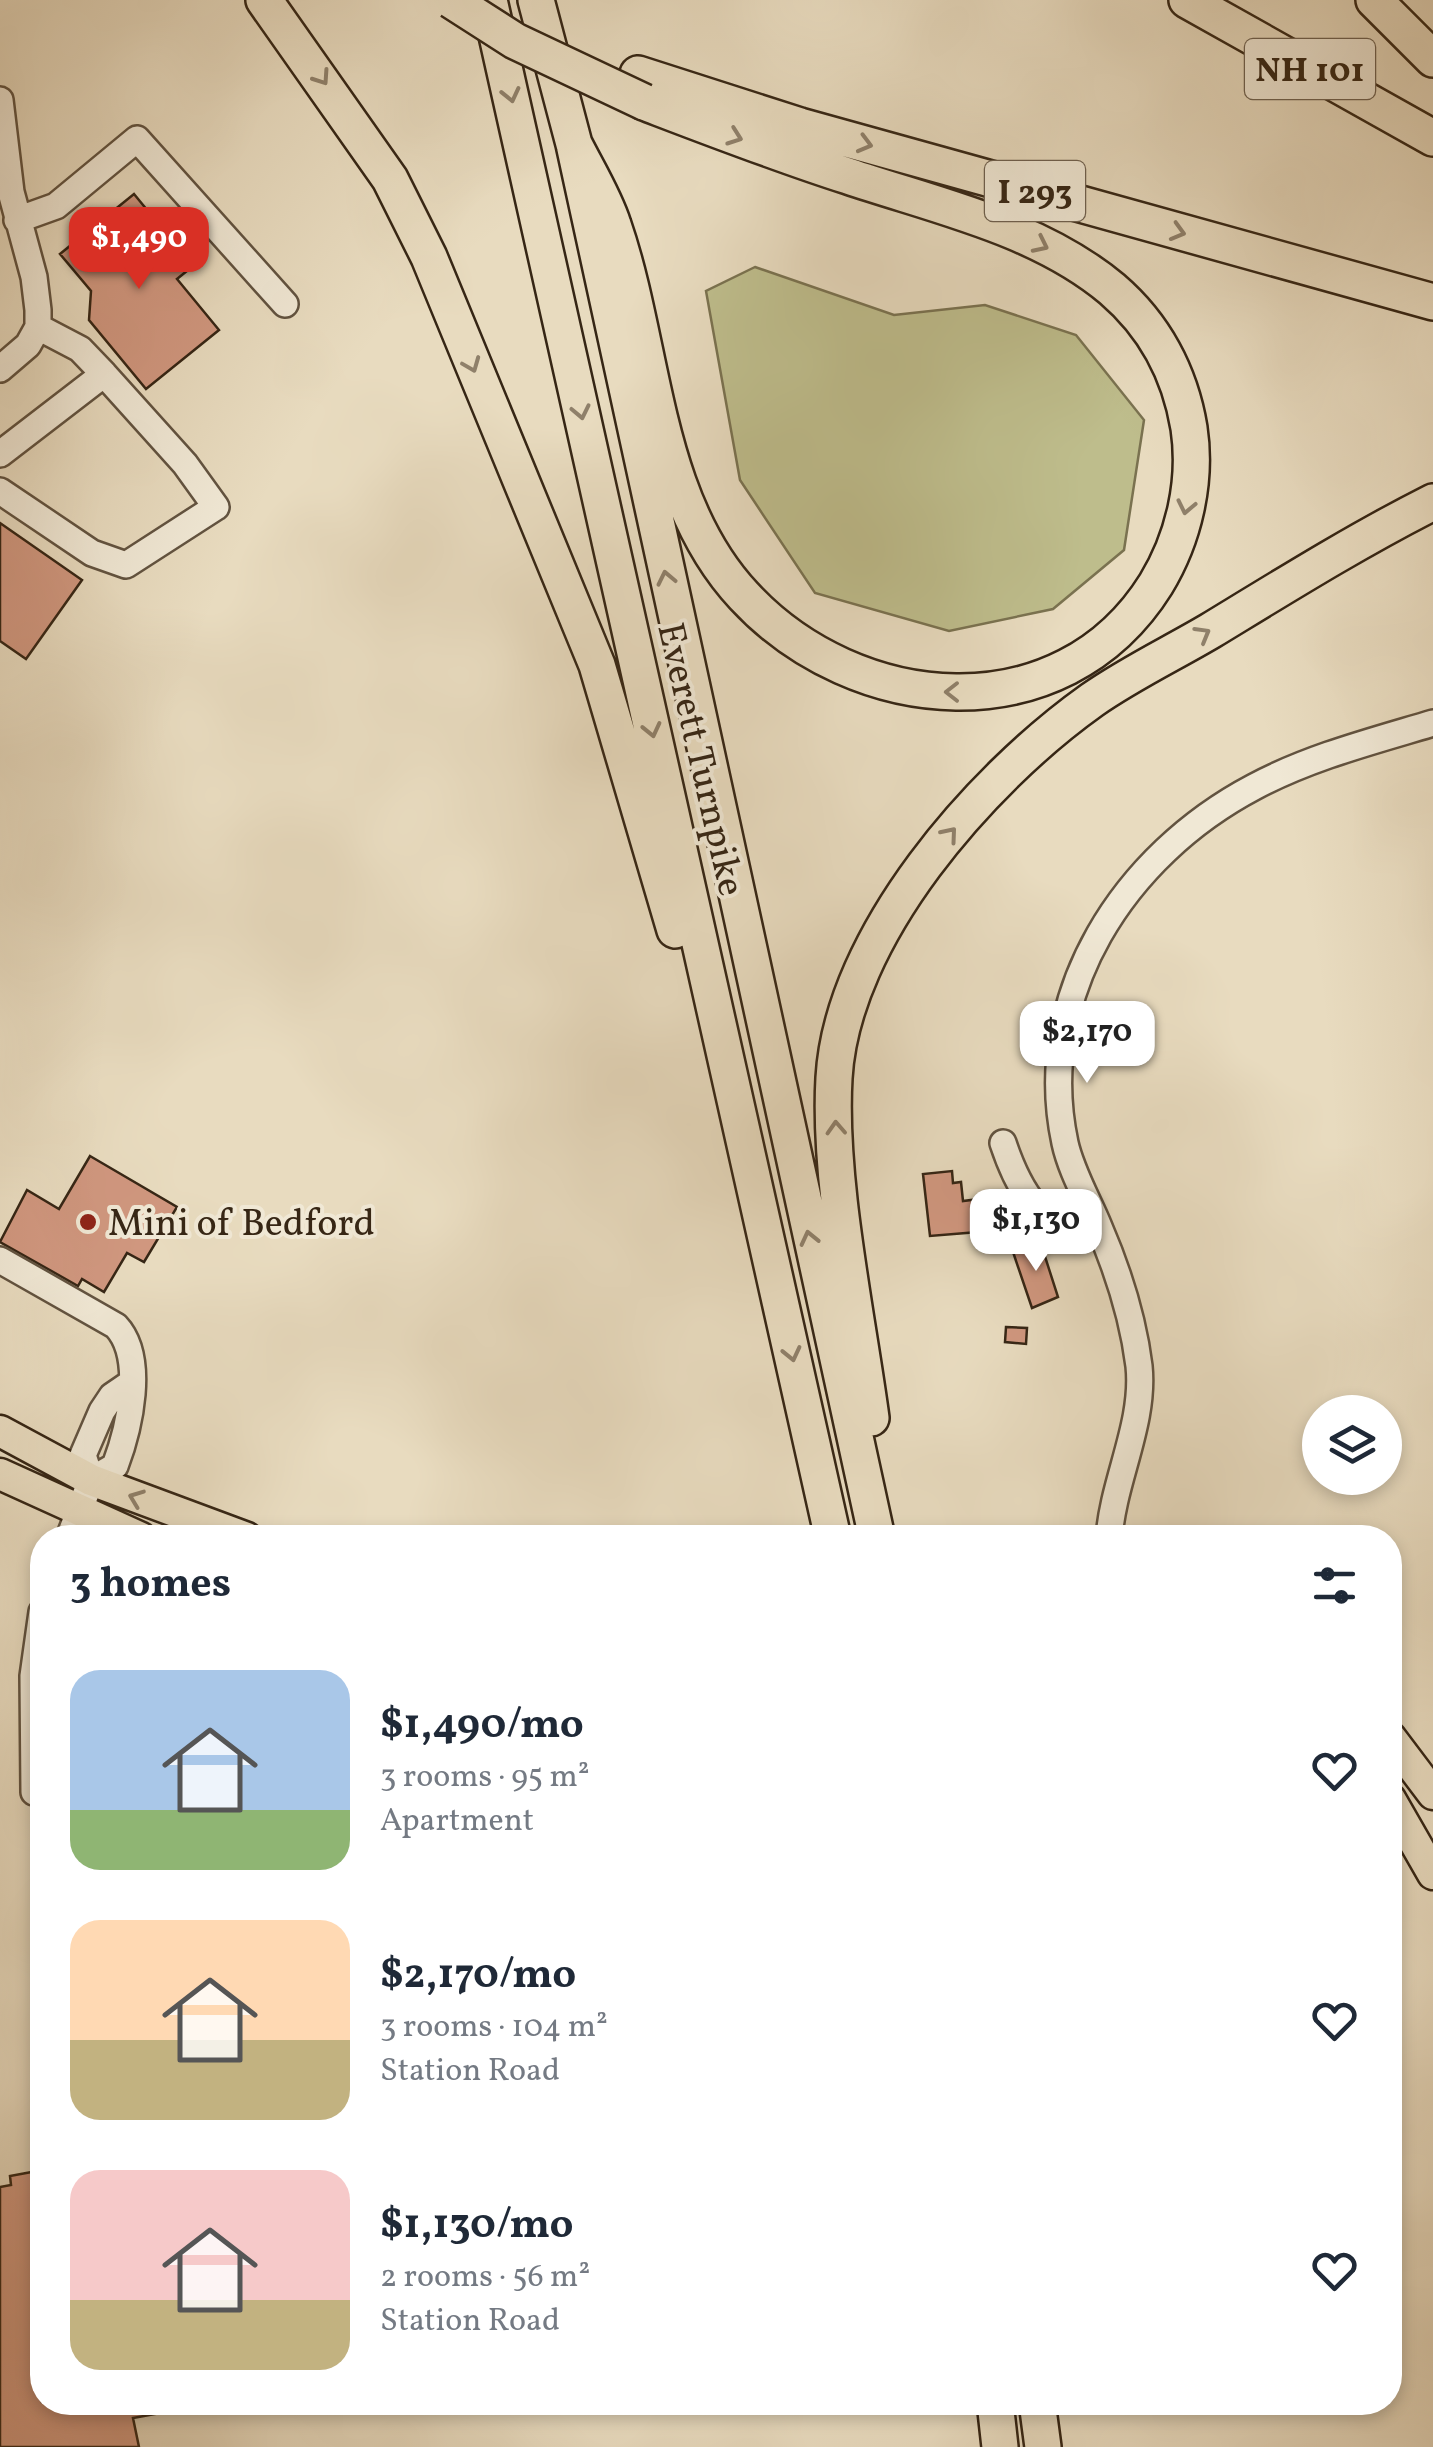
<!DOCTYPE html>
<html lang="en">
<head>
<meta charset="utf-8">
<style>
  :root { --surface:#fff; --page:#f6f6f7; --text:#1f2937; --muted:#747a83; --accent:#d93025 }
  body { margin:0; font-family:Vollkorn,serif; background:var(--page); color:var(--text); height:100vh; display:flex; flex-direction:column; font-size:38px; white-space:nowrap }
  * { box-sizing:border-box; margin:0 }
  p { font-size:32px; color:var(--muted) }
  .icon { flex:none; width:55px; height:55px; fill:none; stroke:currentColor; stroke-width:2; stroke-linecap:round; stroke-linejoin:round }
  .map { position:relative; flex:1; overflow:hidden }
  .panel { position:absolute; left:30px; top:1525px; width:1372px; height:890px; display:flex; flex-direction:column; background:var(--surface); border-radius:40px; box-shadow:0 5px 15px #0003 }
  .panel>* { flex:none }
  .buttons { position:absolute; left:1302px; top:1395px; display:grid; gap:20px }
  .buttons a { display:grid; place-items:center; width:100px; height:100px; border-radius:50%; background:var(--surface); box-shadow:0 5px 15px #0003; font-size:50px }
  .price { position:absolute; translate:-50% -85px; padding:0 22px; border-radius:20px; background:#fff; color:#222; font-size:32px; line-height:65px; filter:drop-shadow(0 2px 5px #0008) }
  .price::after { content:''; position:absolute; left:50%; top:60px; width:30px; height:22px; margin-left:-15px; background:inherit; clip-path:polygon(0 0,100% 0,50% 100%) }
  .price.on { background:var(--accent); color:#fff }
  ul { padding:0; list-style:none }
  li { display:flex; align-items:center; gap:30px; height:250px; padding:0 40px }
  li span { display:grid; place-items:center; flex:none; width:280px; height:200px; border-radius:30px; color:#555 }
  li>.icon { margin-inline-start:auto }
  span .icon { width:120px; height:120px; fill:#fffc; stroke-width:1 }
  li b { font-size:42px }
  h2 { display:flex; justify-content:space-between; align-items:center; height:120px; padding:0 40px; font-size:42px }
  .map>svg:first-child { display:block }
  .green { fill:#bebd8c; stroke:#7a7250; stroke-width:2.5 }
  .building { fill:#d0977f; stroke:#362615; stroke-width:2.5 }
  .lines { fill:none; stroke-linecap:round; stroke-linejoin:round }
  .minor-casing { stroke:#625340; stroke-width:30 }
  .major-casing { stroke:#362615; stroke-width:35 }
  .highway-casing { stroke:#362615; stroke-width:40 }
  .minor { stroke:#f0e8d5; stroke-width:25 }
  .major { stroke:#e8dbbf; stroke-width:30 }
  .highway { stroke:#e8dbbf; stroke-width:35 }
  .highway-bridge-casing { stroke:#362615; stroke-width:40; stroke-linecap:butt }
  .highway-bridge { stroke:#e8dbbf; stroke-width:35 }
  .oneway { stroke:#8f806a }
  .poi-dot { fill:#8f2418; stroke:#f0e8d5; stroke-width:4 }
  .labels { text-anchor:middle; stroke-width:8; stroke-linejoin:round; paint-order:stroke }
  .shield { fill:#f0e8d5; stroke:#6e604f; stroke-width:2.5 }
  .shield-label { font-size:35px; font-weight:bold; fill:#362615 }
  .street-label { font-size:38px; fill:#362615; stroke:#f0e8d5 }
  .poi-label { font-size:38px; fill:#362615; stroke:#f0e8d5; text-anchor:start }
</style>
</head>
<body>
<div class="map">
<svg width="1433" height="2447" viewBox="0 0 1433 2447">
  <rect width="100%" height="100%" fill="#e8dbbf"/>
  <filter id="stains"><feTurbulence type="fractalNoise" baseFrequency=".002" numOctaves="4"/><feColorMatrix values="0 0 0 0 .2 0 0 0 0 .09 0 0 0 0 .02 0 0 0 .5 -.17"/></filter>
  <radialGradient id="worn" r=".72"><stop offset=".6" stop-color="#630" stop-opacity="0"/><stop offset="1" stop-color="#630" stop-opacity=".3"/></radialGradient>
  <path class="green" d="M755,267L894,315L985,305L1076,335L1144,420L1124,550L1053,609L949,631L815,593L740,480L706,291Z"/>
  <path class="building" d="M134,194L193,266L177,279L219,330L146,389L89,320L91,291L60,254Z
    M0,523L82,580L26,659L0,641Z
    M90,1156L177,1207L144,1262L127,1253L104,1292L82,1279L78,1286L0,1242L27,1190L59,1209Z
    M952,1171L953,1183L961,1182L963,1201L987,1198L990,1231L930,1236L923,1174Z
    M1040,1241L1058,1297L1032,1308L1013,1252Z
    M1006,1327L1027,1328L1026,1344L1005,1342Z
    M37,2171L38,2179H42V2402H176L177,2410L133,2418L139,2447H0V2187L11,2185L10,2176Z"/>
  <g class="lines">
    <g class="minor-casing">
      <path id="minor" d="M0,100L11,192L34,277L38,310V327L28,345L0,369
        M17,220L56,206L137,139L285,304
        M38,327L80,349L104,374
        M0,454L104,374L185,464L216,507L126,565L92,553L0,491
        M1003,1143C1017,1185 1044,1242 1098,1225
        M0,1260L116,1326C146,1358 129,1429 115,1466L91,1480
        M69,1538L91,1480L83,1455L102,1411L112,1396L131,1383
        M1109,1538C1113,1480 1145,1424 1139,1366C1133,1318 1118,1271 1099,1227C1088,1200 1071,1171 1065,1143C1033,994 1125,855 1254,787C1310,757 1373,741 1433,723
        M34,1792L33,1676L42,1612"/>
    </g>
    <g class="major-casing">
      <path id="major" d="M0,1431L91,1480L247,1538
        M0,1474L141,1538
        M1390,1737L1433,1794
        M1390,1799L1433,1874"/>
    </g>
    <g class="highway-casing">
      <path id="highway" d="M264,0L390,179L429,257L597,665L675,930
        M489,0L833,1538
        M536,0L574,144L877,1538
        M1187,0L1433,138
        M1374,0L1433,59
        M638,74L800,126L1433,302
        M574,144C587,170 604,197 613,225C655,346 652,498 744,596C855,716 1061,736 1156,584C1184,538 1197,481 1189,428C1180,373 1154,325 1112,289C1038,227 937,206 848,176C779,154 712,128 644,102
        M871,1418C857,1314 828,1180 834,1078C842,936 981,779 1092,700C1129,674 1171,654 1210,631C1284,586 1356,541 1433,502
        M995,2402L1000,2447
        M1037,2402L1043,2447"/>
    </g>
    <use href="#minor" class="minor"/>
    <use href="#major" class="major"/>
    <use href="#highway" class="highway"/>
    <g class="highway-bridge-casing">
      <path id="highway-bridge" d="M451,0L515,41L644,102"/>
    </g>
    <use href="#highway-bridge" class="highway-bridge"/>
  </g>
  <defs><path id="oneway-chevron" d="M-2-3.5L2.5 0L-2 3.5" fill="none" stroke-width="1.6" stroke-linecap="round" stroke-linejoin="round" transform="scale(2.5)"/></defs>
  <g class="oneway">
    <use href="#oneway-chevron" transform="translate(322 78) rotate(56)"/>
    <use href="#oneway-chevron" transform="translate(511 95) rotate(77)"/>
    <use href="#oneway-chevron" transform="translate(735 137) rotate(20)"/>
    <use href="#oneway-chevron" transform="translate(865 144) rotate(15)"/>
    <use href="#oneway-chevron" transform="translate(1178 232) rotate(16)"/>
    <use href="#oneway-chevron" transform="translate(1041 245) rotate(26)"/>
    <use href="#oneway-chevron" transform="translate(472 365) rotate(68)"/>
    <use href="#oneway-chevron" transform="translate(581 412) rotate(78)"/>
    <use href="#oneway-chevron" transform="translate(1186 507) rotate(102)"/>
    <use href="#oneway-chevron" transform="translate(666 578) rotate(-102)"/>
    <use href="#oneway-chevron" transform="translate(1203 634) rotate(-30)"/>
    <use href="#oneway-chevron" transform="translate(952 692) rotate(180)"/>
    <use href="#oneway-chevron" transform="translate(652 730) rotate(77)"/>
    <use href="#oneway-chevron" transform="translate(950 834) rotate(-50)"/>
    <use href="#oneway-chevron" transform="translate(836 1128) rotate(-93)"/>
    <use href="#oneway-chevron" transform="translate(809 1238) rotate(-103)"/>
    <use href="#oneway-chevron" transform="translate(792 1354) rotate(77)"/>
    <use href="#oneway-chevron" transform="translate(136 1498) rotate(-159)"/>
  </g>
  <circle class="poi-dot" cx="88" cy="1222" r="10"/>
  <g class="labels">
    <g class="shield">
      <rect x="1245" y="39" width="130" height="60" rx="8"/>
      <rect x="985" y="161" width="100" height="60" rx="8"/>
    </g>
    <g class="shield-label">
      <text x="1310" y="81">NH 101</text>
      <text x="1035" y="203">I 293</text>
    </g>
    <g class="street-label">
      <text transform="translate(702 759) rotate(77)" y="13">Everett Turnpike</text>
    </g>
    <g class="poi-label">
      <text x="108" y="1235">Mini of Bedford</text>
    </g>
  </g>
  <rect width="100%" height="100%" filter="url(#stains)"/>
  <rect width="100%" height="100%" fill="url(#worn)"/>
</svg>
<div class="buttons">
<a><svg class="icon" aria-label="layers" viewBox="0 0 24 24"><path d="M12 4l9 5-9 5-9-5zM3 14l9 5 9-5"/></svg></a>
</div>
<b class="price on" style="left:139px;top:292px">$1,490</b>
<b class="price" style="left:1087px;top:1086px">$2,170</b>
<b class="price" style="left:1036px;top:1274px">$1,130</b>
<section class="panel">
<h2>3 homes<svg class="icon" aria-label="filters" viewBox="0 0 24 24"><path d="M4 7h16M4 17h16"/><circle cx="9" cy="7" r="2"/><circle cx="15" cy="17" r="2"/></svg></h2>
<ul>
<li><span style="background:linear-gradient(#a9c7e8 70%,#8fb573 0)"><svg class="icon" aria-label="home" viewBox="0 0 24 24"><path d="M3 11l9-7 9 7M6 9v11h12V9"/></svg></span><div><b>$1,490/mo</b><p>3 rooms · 95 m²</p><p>Apartment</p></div><svg class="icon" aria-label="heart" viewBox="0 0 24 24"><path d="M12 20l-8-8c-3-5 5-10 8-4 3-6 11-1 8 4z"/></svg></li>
<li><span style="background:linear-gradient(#ffd9b3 60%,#c2b280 0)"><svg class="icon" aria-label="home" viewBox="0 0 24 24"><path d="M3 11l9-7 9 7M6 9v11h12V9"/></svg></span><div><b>$2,170/mo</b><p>3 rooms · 104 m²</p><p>Station Road</p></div><svg class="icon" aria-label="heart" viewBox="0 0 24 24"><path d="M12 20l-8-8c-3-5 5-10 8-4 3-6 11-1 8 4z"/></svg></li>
<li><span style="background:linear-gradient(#f6c9c9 65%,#c2b280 0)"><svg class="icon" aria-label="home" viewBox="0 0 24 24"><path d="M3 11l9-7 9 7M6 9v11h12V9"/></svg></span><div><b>$1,130/mo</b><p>2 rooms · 56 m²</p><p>Station Road</p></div><svg class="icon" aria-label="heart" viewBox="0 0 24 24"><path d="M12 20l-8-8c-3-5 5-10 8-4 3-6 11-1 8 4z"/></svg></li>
</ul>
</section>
</div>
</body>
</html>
